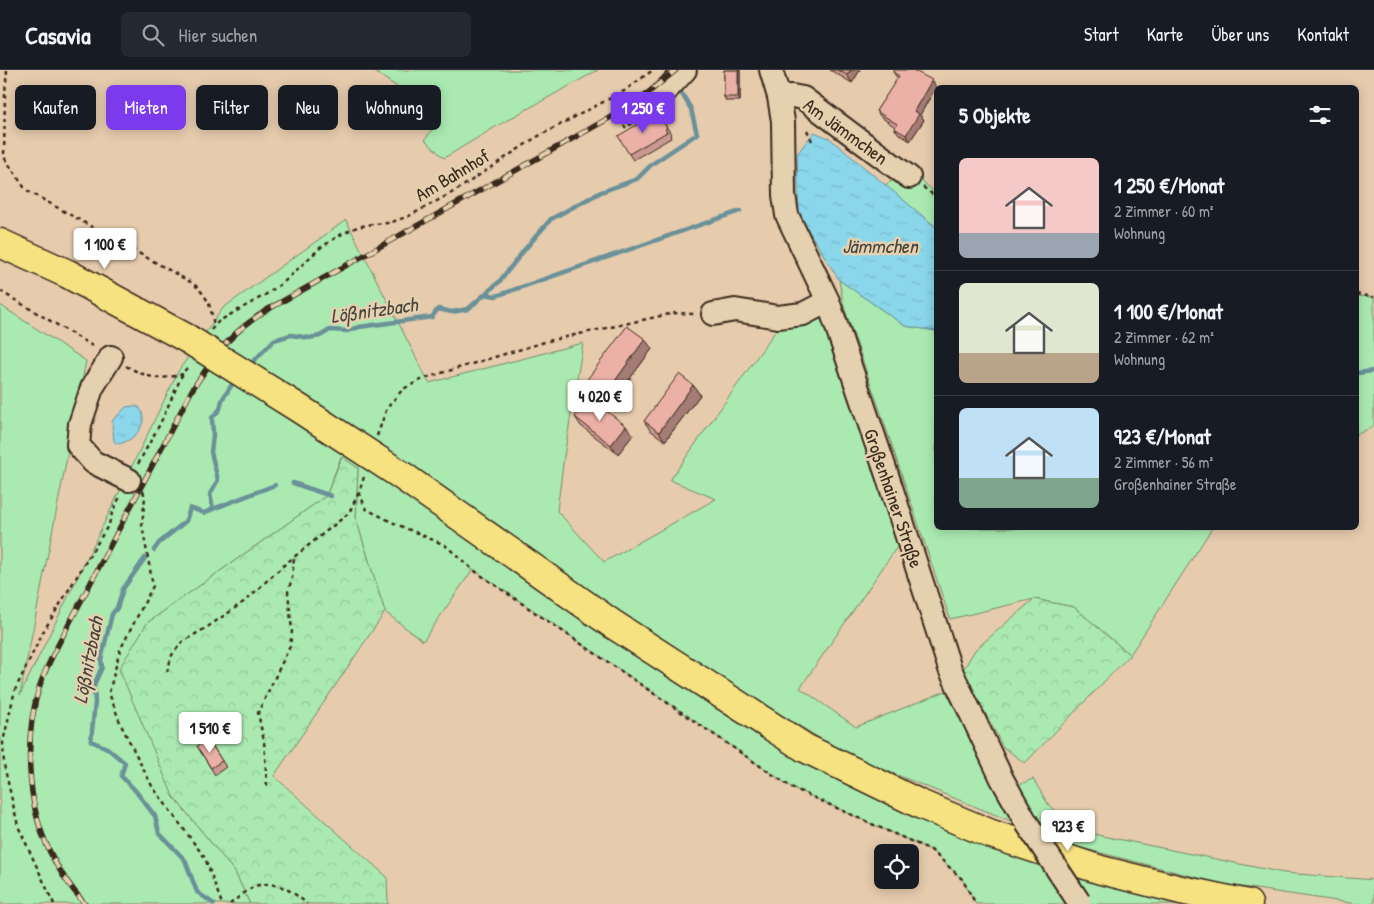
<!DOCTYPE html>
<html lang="de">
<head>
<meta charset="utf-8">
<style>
  :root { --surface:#171b24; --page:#242831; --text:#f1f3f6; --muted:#9ea1a6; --line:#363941; --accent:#7c3aed }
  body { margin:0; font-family:"Patrick Hand",sans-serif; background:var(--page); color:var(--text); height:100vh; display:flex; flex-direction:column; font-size:19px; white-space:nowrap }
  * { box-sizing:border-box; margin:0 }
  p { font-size:16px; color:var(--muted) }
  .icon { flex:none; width:28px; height:28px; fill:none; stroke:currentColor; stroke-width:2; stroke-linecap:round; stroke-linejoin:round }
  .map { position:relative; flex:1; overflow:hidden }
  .details { position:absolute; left:934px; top:15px; width:425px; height:445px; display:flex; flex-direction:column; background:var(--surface); border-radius:8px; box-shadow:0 2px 12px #0003 }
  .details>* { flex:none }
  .guide { position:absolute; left:15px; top:15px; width:475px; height:45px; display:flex; gap:10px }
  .controls { position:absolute; left:874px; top:774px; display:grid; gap:10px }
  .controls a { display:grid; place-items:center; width:45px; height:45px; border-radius:8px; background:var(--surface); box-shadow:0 2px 12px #0003; font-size:25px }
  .price { position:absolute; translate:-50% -42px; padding:0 11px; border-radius:5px; background:#fff; color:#222; font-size:16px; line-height:32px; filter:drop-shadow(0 1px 2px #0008) }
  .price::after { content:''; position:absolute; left:50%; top:30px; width:15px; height:11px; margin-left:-8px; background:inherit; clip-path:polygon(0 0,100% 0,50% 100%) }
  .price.selected { background:var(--accent); color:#fff }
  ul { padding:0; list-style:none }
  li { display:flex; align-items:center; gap:15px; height:125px; padding:0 25px }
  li+li { border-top:1px solid var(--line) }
  li span { display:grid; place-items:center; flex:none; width:140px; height:100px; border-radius:8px; color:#555 }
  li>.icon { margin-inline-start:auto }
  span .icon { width:60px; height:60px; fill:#fffc; stroke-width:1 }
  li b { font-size:21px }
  h2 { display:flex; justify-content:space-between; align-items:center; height:60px; padding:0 25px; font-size:21px }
  .tag { padding:0 18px; border-radius:8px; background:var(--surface); box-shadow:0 2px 12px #0003; font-size:18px; line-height:45px }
  .tag.selected { background:var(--accent); color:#fff }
  header { display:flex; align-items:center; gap:30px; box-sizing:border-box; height:70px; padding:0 25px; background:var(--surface); border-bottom:1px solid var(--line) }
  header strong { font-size:24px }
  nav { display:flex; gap:28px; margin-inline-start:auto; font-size:18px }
  .search { width:350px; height:45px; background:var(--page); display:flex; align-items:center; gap:12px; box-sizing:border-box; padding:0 18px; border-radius:8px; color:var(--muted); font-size:19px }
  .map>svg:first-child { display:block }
  .green { fill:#aaeab1; stroke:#728a68 }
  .forest { fill:url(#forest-crowns); stroke:#728a68 }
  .water { fill:url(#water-ripples); stroke:#6a9198 }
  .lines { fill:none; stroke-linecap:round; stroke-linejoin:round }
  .stream { stroke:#6a9198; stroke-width:4.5 }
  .minor-casing { stroke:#3b2a1e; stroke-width:26 }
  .major-casing { stroke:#3b2a1e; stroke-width:31 }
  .path { stroke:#3b2a1e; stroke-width:2.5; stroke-dasharray:4 4; stroke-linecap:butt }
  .minor { stroke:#e5d1af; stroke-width:22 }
  .major { stroke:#f6e281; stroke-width:28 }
  .rail-casing { stroke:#3b2a1e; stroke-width:5.5 }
  .rail { stroke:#e5d1af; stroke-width:4; stroke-dasharray:11; stroke-linecap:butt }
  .minor-bridge-casing { stroke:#3b2a1e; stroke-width:26; stroke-linecap:butt }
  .major-bridge-casing { stroke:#3b2a1e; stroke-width:31; stroke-linecap:butt }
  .minor-bridge { stroke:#e5d1af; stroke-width:22 }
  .major-bridge { stroke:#f6e281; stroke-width:28 }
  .wall { fill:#ca9890; stroke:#3b2a1e }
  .shaded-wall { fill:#a47c75; stroke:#3b2a1e }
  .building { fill:#ebb1a7; stroke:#3b2a1e }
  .labels { text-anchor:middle; stroke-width:5; stroke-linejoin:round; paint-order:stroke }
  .street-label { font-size:19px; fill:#3b2a1e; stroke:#e5d1af }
  .water-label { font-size:20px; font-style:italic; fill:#47443d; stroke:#e5d1af }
</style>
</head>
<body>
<header>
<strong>Casavia</strong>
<div class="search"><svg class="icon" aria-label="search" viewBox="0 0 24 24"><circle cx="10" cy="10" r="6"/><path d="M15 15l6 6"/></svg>Hier suchen</div>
<nav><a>Start</a><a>Karte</a><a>Über uns</a><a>Kontakt</a></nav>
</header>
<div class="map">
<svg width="1374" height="834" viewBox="0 0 1374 834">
  <defs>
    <pattern id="forest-crowns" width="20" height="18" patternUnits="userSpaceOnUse" patternTransform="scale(1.25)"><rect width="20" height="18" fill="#aaeab1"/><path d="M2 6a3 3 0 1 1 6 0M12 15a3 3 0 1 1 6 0" fill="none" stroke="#93c998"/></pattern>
    <pattern id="water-ripples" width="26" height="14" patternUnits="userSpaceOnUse" patternTransform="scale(1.25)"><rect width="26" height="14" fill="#8ad6ea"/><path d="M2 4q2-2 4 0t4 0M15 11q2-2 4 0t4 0" fill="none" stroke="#78b8c8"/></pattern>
  </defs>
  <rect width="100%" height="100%" fill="#e6cbad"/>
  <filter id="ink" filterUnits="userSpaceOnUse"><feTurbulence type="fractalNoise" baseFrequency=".02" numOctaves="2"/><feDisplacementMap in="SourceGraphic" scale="10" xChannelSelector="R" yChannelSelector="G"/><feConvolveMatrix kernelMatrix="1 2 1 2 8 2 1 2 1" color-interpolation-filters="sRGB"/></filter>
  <g filter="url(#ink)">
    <path class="green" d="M372,0H598L502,53L444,88L425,70L440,46Z
      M910,101L936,123V157L885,115Z
      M346,150L429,313L583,273L564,386L557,441L604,492L716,429L670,410L779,256L821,244L899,474L800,618L856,657L946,621L998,723L1033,709L1048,734L1073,760L1284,803L1374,810V834H1357L1223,814L1070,775L843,683L599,531L562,499H519L746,652L1201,834H976L962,809L931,780L874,755L791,717L473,499L423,571L385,542L356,449L358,398L341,387L326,426L147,553L173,726L235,802L250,834H0V235L86,291L20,625L179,300L223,238Z
      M839,210L905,256L936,261V458H1212L1130,585L1074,537L1034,529L950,549L884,352L844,237Z
      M1356,226L1374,227V356L1356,365Z"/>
    <path class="forest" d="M342,387L358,398L356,449L385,542L274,706L387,807L388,834H250L235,802L173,726L119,599L147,553L326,426Z
      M1034,529L1074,537L1130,585L1025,693L1003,677L963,600L975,580Z"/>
    <path class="water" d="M814,62L829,68L936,157V261L905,256L839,210L799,145L797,84Z
      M134,336L139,337C151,352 135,371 118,374L114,371L112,351L126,337Z"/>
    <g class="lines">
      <path class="stream" d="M485,224L496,226L740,141
        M249,296L274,270L291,265L309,268L320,266L330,260L347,261L359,257L432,247L438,239L452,242L468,239L499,212L525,179L551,149L601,122L637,109L652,94L697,64L691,39L678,17
        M1356,303L1374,301
        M293,413L331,426
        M213,439L275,415
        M154,480L159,473L186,451L190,438L204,443L213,439L210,424L218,410L211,382L213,365L212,348L220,339L222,330L231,316L236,309
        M145,488L123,519L117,538L112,544L101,590L102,597L94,615L95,632L91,671L107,678L125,693L121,706L134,719L155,746L159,763L185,790L197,822L214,834"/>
      <g class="minor-casing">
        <path id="minor" d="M771,0L779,27L783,51L784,125L787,145L828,231L887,405L950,599L1002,709L1026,752
          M779,27L792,26L803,28L909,107
          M648,40L685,0
          M713,244L735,240L778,247L803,244L828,231
          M111,287L92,318L80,354L78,375L93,392L129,410"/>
      </g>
      <g class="major-casing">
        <path id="major" d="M0,173L68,204L188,269
          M401,405L611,553L805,678L922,735L991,764L1101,800L1181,820L1248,834"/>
      </g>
      <path class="path" d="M7,0L5,23L4,87L26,120L194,214C210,230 210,235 214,256
        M618,49L626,58L635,51
        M807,60L812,71
        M923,117L936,127
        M0,221L96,278
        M1356,224L1374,227
        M211,260L219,251L265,225L284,212L320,178L340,165L357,157L373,154L389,153L409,146L435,132L457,120L535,68L624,21L653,0
        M126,296C135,301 148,307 158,308C166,308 175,306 183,304
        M377,366L387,338L403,319L425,308L548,271L674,243L694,244
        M138,394L160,354L183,303L189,295
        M364,407L359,422L366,439L396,454L445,475L472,499L527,537L791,717L874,755L931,780L962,809L976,834
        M143,421L145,427L142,455L153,516L120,580L109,623L121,655L152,716L205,788L222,834
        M167,602L172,585L182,572L209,556L245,531L284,495L349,443L359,422
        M267,716L264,671L258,643L290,576L292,561L288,522L292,508L294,489
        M54,834L18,756L4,695L3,672L15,620L43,562L79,503L109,454L113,440L121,425
        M230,834C237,829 245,821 253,817C273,808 293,821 307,834"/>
      <use href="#minor" class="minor"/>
      <use href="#major" class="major"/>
      <g class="rail-casing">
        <path id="rail" d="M85,834C71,818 58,800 49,780C26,733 24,664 40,615C45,600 52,587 59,573L192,320C207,298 221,275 242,258C249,252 257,247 265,241L611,47L644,26L676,0"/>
      </g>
      <use href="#rail" class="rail"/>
      <g class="minor-bridge-casing">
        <path id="minor-bridge" d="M1026,752L1079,832"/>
      </g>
      <g class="major-bridge-casing">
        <path id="major-bridge" d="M188,269L300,339L401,405"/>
      </g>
      <use href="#minor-bridge" class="minor-bridge"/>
      <use href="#major-bridge" class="major-bridge"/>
    </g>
    <path class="wall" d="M724,0H740V31H726L724,27Z
      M830,0H860L852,13Z
      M893,2L936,17L920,45L924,50L910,71L899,64L894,58L895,57L881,47L876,41L898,9Z
      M660,46L671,64L670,65L671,68L633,90L629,84L648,54Z
      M652,279L611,334L592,320L586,311Z
      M693,315L700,325L665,371L650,360L644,351Z
      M575,347L633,365L618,384L581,356Z
      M208,669L226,697L215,705L197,676Z"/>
    <path class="shaded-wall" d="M738,0H740V31L738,27Z
      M851,0H860L852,13L847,5Z
      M932,10L936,17L920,45L924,50L910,71L906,65L914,41Z
      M645,269L652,279L611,334L605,325Z
      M693,315L700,325L665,371L659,362Z
      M626,356L633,365L618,384L611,375Z"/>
    <path class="building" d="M724,0H738V27H724Z
      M838,0H851L847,5Z
      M894,0H913L932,10L914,41L919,44L906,65L894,58L897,54L876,41L899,6L893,2Z
      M660,46L667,58L665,59L667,62L629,84L618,66L645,50L647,54Z
      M627,256L645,269L605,325L586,311Z
      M679,304L693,315L659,362L644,351Z
      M590,328L626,356L611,375L575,347Z
      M208,669L222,691L211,698L197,676Z"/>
  </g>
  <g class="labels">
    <g class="street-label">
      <text transform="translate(846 61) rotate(36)" y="7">Am Jämmchen</text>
      <text transform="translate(452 105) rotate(-31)" y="7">Am Bahnhof</text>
      <text transform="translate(894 428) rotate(71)" y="7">Großenhainer Straße</text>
    </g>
    <g class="water-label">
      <text x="880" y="183">Jämmchen</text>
      <text transform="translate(374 240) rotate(-8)" y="7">Lößnitzbach</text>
      <text transform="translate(88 590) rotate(-79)" y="7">Lößnitzbach</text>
    </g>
  </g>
</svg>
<div class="controls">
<a><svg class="icon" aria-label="locate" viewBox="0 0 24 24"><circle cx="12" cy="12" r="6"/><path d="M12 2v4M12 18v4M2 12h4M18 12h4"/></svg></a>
</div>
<b class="price selected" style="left:643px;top:64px">1 250 €</b>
<b class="price" style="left:105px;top:200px">1 100 €</b>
<b class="price" style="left:600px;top:352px">4 020 €</b>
<b class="price" style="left:210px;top:684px">1 510 €</b>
<b class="price" style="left:1068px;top:782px">923 €</b>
<div class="guide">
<a class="tag">Kaufen</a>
<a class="tag selected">Mieten</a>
<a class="tag">Filter</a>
<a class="tag">Neu</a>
<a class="tag">Wohnung</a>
</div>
<section class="details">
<h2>5 Objekte<svg class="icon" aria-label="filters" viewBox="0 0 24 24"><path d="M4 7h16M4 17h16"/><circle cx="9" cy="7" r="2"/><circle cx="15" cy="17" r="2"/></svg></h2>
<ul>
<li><span style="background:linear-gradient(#f6c9c9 75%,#9aa5b1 0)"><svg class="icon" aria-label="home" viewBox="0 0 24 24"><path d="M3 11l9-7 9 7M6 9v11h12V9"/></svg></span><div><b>1 250 €/Monat</b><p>2 Zimmer · 60 m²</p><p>Wohnung</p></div></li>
<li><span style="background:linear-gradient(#dfe7d0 70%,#b9a48a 0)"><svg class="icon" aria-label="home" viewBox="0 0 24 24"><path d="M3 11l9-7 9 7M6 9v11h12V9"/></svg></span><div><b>1 100 €/Monat</b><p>2 Zimmer · 62 m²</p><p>Wohnung</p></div></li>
<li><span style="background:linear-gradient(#bfe0f5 70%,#7fa58c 0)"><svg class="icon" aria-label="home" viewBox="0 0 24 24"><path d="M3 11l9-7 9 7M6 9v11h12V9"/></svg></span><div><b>923 €/Monat</b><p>2 Zimmer · 56 m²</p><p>Großenhainer Straße</p></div></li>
</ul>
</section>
</div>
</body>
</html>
